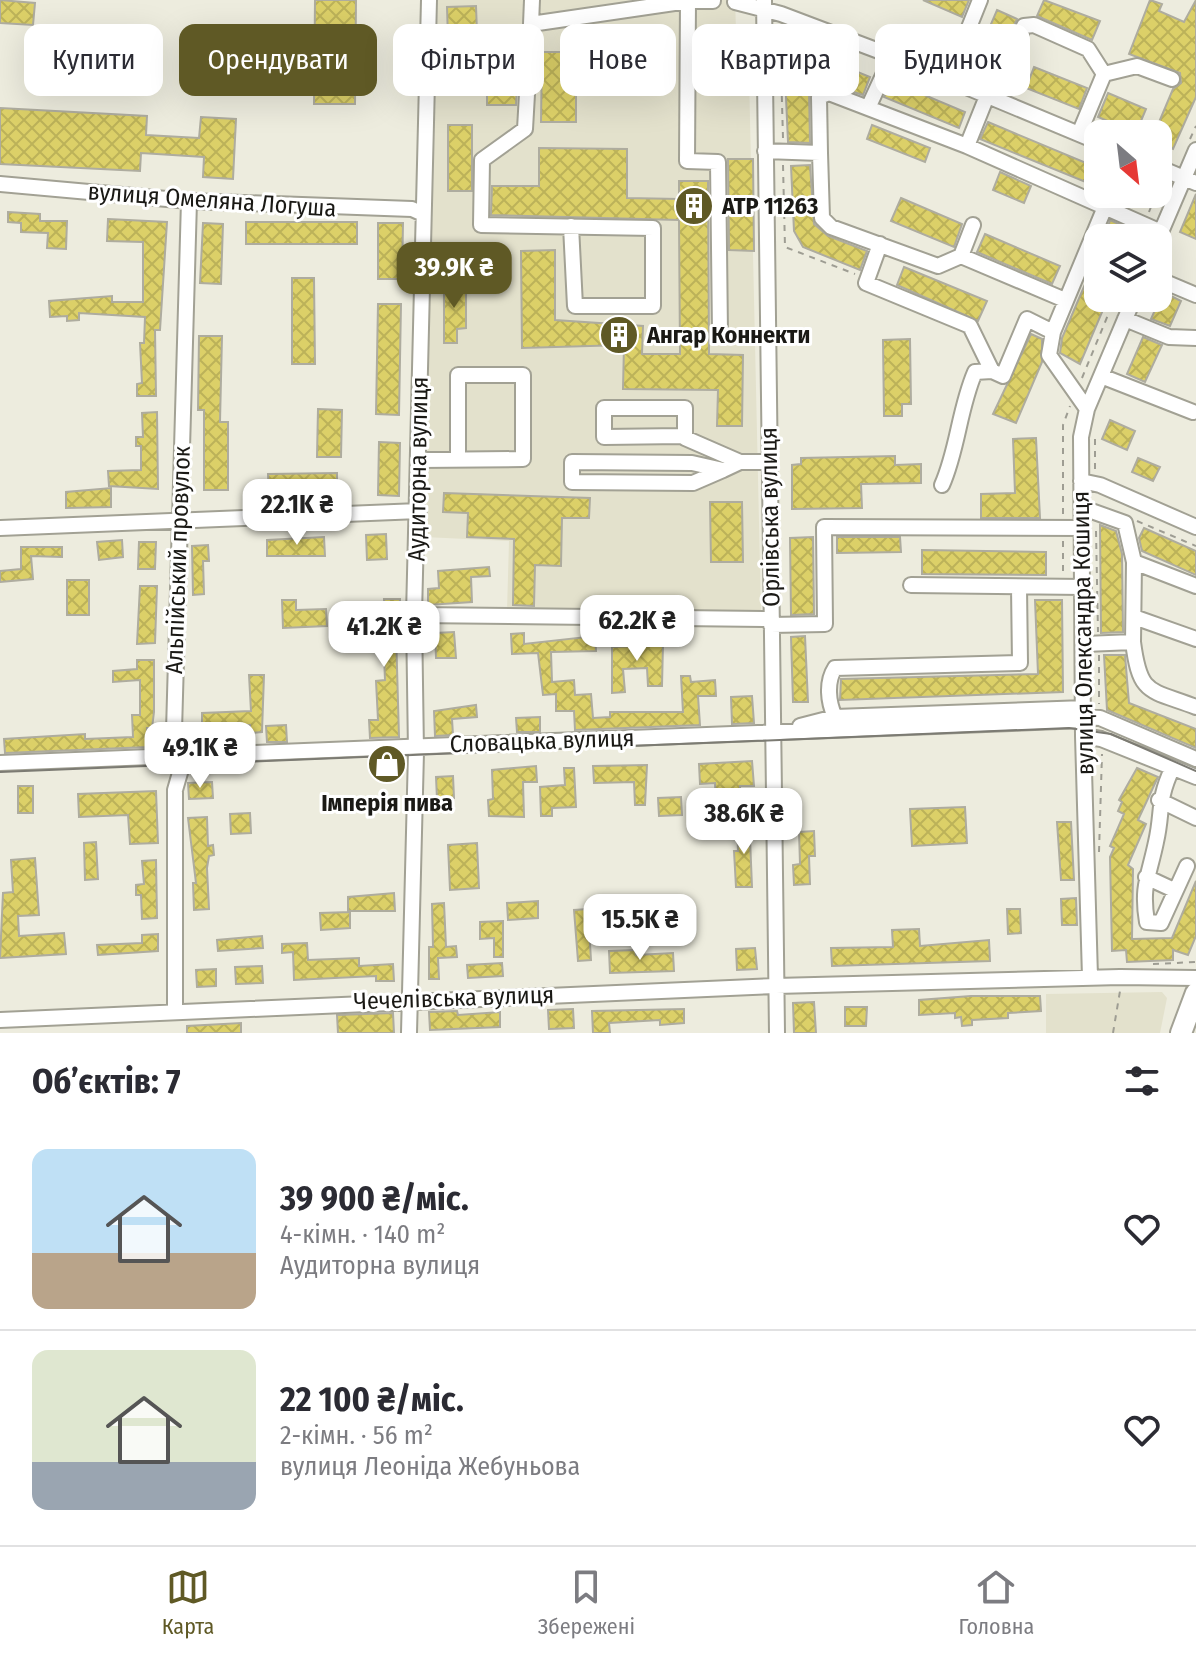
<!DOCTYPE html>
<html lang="uk">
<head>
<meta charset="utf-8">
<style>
  :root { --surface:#fff; --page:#f7f7f7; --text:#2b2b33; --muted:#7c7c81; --line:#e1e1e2; --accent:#5f5925 }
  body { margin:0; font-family:"Fira Sans Condensed",sans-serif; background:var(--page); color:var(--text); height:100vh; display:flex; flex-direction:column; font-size:30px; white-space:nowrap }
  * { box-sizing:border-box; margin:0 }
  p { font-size:26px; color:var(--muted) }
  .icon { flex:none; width:44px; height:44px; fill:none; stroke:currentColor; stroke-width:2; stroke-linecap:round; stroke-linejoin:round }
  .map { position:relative; height:1033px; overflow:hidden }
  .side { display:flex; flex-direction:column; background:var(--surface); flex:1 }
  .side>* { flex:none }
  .banner { position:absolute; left:24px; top:24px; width:1148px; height:72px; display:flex; gap:16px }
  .needle { width:52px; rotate:152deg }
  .fabs { position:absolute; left:1084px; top:120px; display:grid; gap:16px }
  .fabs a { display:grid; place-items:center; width:88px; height:88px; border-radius:16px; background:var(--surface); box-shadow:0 8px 32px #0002; font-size:40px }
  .price { position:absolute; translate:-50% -68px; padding:0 18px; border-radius:16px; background:#fff; color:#222; font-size:26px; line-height:52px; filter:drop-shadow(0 2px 4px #0008) }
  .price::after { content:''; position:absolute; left:50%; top:48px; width:24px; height:18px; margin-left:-12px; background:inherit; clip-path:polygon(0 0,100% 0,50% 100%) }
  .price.current { background:var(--accent); color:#fff }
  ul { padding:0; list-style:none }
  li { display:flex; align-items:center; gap:24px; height:200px; padding:0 32px }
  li+li { border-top:2px solid var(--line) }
  li span { display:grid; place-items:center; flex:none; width:224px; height:160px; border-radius:16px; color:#555 }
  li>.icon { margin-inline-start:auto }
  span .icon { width:96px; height:96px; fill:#fffc; stroke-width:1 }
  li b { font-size:34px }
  h2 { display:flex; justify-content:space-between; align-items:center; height:96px; padding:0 32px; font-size:34px }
  .tag { padding:0 28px; border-radius:16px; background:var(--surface); box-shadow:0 8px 32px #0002; font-size:28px; line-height:72px }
  .tag.current { background:var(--accent); color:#fff }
  .dock { display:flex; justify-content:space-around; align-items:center; height:112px; border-top:2px solid var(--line); background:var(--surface); font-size:22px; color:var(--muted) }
  .dock a { display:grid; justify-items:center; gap:4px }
  .dock .current { color:var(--accent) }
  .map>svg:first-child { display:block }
  .built { fill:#e3e1cc }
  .building { fill:url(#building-cross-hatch); stroke:#aeac9f; stroke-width:2 }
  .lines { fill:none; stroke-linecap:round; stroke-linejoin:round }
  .minor-casing { stroke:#a2a194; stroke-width:18 }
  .highway-casing { stroke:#a2a194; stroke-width:24 }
  .path { stroke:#9e9d93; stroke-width:2; stroke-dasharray:6 6; stroke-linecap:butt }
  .minor { stroke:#fff; stroke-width:14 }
  .highway { stroke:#fff; stroke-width:20 }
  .tram { stroke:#7c7b73; stroke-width:2 }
  .labels { text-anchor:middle; stroke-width:6; stroke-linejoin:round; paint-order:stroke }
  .street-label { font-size:24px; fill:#1a1915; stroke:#fff }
  .poi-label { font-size:24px; font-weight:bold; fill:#1a1915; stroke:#fff; text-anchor:start }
</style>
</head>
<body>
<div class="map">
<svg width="1196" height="1033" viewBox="0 0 1196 1033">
  <defs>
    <pattern id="building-cross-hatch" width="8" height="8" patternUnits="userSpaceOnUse" patternTransform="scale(2)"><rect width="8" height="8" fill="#dcd068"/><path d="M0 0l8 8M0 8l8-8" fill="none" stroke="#bcb259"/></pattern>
  </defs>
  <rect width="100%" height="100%" fill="#edecde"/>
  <path class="built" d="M438,0H735L736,30H748L761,612L507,611L509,541L424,537Z
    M1162,992L1167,998L1160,1033H1046V994Z"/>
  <path class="building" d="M0,0L35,3L33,25L0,23Z
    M315,0H356L355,104H314Z
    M923,0H969L962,17Z
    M1044,0L1100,21L1092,40L1037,16Z
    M1150,0L1162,4L1159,11L1184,22L1196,0V97L1173,149L1158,142V134H1154L1173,89L1181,83L1180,73L1129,54Z
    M476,6L478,59H469V69L449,70L447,7Z
    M997,10L1017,19L993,72L974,64Z
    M126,32L138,33L135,60L47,53L49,33L125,40Z
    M542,52H576V122H541Z
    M814,54L870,77L863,95L820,81L809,89L810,143L788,142L785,75Z
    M210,56L228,58L224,90L206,88Z
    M1034,67L1087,88L1079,109L1026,88Z
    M518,68L516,105H487V69Z
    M891,81L965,112L959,128L884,97Z
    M1108,93L1146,109L1136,133L1098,117Z
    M0,108L147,116L146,135L199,138L201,117L236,119L233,179L203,177L204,157L141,153L140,171L0,164Z
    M988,122L1098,168V187L980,139Z
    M448,125H472V191H448Z
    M872,125L930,148L925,162L867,139Z
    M539,148L627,149V198L679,199V181H708L709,354L743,355L742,426H717L718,390L623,389L624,345L522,348L521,251L555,250V320L643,326L642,354H680L679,220L491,215L492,186H539Z
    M728,159H753L754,251L729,250Z
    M810,165L814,224L828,236L867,251L860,270L803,247L794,231L791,166Z
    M1000,172L1031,186L1024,203L993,190Z
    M1196,194V239L1180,232Z
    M901,198L962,224L954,247L891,221Z
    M8,212L40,214V221H67L66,249L47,248L48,233L21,232V223L8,222Z
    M108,219L167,222L160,330H155L156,396H137V384L142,383L140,343H144L145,317L79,313V320L67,321V316L50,317L49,301L112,296V302H143V242L107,241Z
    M1110,220L1137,232L1134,238H1105Z
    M246,222H357V244H246Z
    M203,223L223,224L221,284L200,283Z
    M378,223H403L402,279H378Z
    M985,234L1060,266L1052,284L977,252Z
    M1098,254V298H1108L1080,364L1060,353L1062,338Z
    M904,267L987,301L978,321L897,285Z
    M292,278H314L315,364H292Z
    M444,282H466V328L457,329V343H444Z
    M1163,292L1181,301L1170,326L1151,319Z
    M378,304H401L399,415L376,414Z
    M1031,334L1042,339V362L1016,423L993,414Z
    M199,336H222L220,422H228V490H204V410H198Z
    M1143,337L1162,345L1145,382L1127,374Z
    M910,339L911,404H902V416H884L883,340Z
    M318,409L342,410L341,457H317Z
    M157,412L158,489L109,486L108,471L141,470V446H136V437H143L142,413Z
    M1110,420L1135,431L1127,450L1102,439Z
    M1036,438L1040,518H981V494L1015,493L1013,439Z
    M379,442L400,443L399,496L378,495Z
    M895,456V465L921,464V483L861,484L862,508L792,509V465L801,464V458Z
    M1138,458L1160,467L1153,481L1132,472Z
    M337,473V494L269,496L268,474Z
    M111,488V507L66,508V492Z
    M444,493L590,498L589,518H562L561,566L535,565L534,606L513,605L514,539L467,537L468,513L443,512Z
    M710,502H742L743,562H711Z
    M1100,525L1116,531L1122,554L1123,632L1101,633Z
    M1144,528L1196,551V575L1142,551L1139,538Z
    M386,534L387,559L367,560L366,535Z
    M324,537L325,556H267V540Z
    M813,537L814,614L791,615L790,538Z
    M837,537H900L901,552L837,553Z
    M122,540L123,557L99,560L97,542Z
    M139,542H156L155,569H138Z
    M208,545L209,561H203L204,594L193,595L192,546Z
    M21,547H62V557L31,556L33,579L0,582V571L21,569Z
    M922,550L1046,552V575L922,574Z
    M489,567L490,576L471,577L472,602L428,605V589L439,588L438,571Z
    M67,580H89V615H67Z
    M140,586H157L155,643L137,644Z
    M384,599H400L399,631L396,632L399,737L370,738L369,720H378L376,681L385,680L383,633L347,635L346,622L378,620L377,616H385Z
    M282,600H296V610L326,609L327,626L283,628Z
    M1035,600H1062L1063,692L840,700L841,679L1038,674Z
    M454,632L456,658H436L435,633Z
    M524,633V644L595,636L596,651L551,652L552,682L574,680L575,695L591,694L593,718L610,717V712H683L681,676H690L691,682L715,680L716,696H698L700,725L575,730L574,711H556V694L543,695L538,653L512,654L511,634Z
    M635,636H647L648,645L663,644L662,686H648L647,668L623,669L625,692L612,693V647L636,646Z
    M805,636L808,702H793L791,637Z
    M1104,655H1125L1129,703L1196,729V748L1107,710Z
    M137,660H154V712L152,728H147L148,747L5,753L4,739L85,734V739L133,737L132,715H140V680L113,682V671L137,669Z
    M249,675H264L262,732L250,733V725L202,727V713L251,711Z
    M752,696L754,723L732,724L731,697Z
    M476,705L477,717L452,719L453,735L435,736L434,711Z
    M540,717V732H517L516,718Z
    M286,725L287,742H267L266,726Z
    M752,761L754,786H740L741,812L713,813L712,803H716L715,783L700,784L699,764Z
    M647,765L645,805H635L634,782L594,783L593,766Z
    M536,766L537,782H523L524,817L489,816L488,800L493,799L492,770Z
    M564,768H574L576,807L552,808V816H541L540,787L565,785Z
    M1137,768L1158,777L1138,820L1146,824L1128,865L1133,869L1132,939L1172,938L1196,881V936L1188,955L1173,950V960L1127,962L1126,950L1112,951L1110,857L1114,848L1110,846L1124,814L1118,811L1122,802L1119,800Z
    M453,776L454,798L437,799L436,777Z
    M212,782L213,798L189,799L188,783Z
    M18,786H33V813H18Z
    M156,791L158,843L130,844L128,815L79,817L78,794Z
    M681,797L682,815L659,816L658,798Z
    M965,807L967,843L912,846L910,809Z
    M250,813L251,833L231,834L230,814Z
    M207,817L208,846L213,845L214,855L209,856L207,868L209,909L194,910L193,883H196L188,818Z
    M1057,822H1071L1074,880H1061Z
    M737,825H754L755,838H750L752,887H736L734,851H738Z
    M814,831L815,856H809L810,884L794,885L793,865L800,864L799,832Z
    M96,842L98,879L85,880L84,843Z
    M477,843L479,888L450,890L448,845Z
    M35,858L39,915L18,916L19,936L64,933L66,954L0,958L3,893L13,892L11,860Z
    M156,860L157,918L142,919L141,895H136V885L144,884L142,861Z
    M394,893L395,911H348V897Z
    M1076,898L1077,925H1062L1061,899Z
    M538,901V918L508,920L507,903Z
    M444,903L446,947L456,946L457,957L438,958L439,979H429V947H433L432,904Z
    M588,909L591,960L578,961L574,910Z
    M1007,909H1020L1021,933L1008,934Z
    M350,912V928L321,930L320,913Z
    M503,921V957H494V938L480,939V922Z
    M919,929L920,946L989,940L990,961L832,966L831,948L893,947L892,930Z
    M158,934V951L98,955L97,945L142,943V935Z
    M262,936L263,948L218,951L217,940Z
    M307,943L308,960L359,958V966L393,964L394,981H376V976L294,980L293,952L282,953V944Z
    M755,948L757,969L737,970L736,949Z
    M635,950L636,955L673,953L674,971L610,973L609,951Z
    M502,963L503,976L468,978L467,965Z
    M262,966L263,983L236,984L235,967Z
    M216,969V986L197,987L196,970Z
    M971,996H1040L1041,1011L1008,1013V1018L972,1020V1025L962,1026L961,1017L955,1018V1013L919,1015V1000Z
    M814,1002L816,1033H794L793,1003Z
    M845,1007H867L866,1026H845Z
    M573,1009L574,1028L549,1029L548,1010Z
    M684,1009V1023L660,1025V1020L609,1023L610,1033H593L592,1011Z
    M457,1011L458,1015L500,1012V1027L430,1030L429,1012Z
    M393,1013L394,1033H338L337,1015Z
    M241,1023V1033H187V1026Z"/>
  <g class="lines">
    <g class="minor-casing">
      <path id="minor" d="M764,0L777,1033
        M713,1H688L687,161L718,162L720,333
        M735,2L781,14L892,56L1098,142
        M531,24L532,0
        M1104,74L1137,66L1172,79
        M948,80L980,0
        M993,98L1024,26L1034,25L1088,49L1104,74L1079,134
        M868,108L892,56
        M967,146L987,96
        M765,151L820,153L822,218L831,227L938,266L961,256L973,225
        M820,153L819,97L829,93L967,146L1161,232
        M1158,167L1196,183
        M0,184L189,201L412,209L423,214
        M571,226L575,306H653V228L481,225L482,160L525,129L531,24L688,1
        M1158,239L1196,150
        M880,244L866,283L970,326L992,371L1003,376L1027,319L1053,332L1105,207
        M961,256L1065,300
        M1158,279L1196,295
        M1125,319L1169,337L1196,338
        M1053,332L1049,355L1087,409
        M1101,376L1193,412
        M685,438V408H604V437L682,436L685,438L740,462
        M419,460L523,459V375H458V460
        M723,470L693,483L572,482V462L692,463L723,470L740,462H769
        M1081,481L1100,485L1196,527
        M942,485C958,449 959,409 975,372L992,371
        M1083,508L1125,523L1134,562
        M0,528L419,511
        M911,585L1084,587
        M414,615L771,619
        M1134,617L1196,639
        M771,625L825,624L824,527L1083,528
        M1133,642L1134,562L1196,586
        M1085,644L1133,642C1140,696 1149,689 1196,707
        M835,717C828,702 826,682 835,668L1020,663L1019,587
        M1084,717L1100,718L1196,759
        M800,726L835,717L1085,708
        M1083,736L1101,739L1196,777
        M0,763L1084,720
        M1172,769C1157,801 1163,812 1156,842C1149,876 1141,886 1147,922L1161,923L1187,866
        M1159,800L1196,818
        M1146,877L1174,890
        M1090,977L1083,736L1081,437L1087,409L1134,298
        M175,1009V790L184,759L174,731L189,201
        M0,1020L776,986L1120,977L1196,978
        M409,1033L416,752L414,615L429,0"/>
    </g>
    <g class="highway-casing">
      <path id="highway" d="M1181,1033L1196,993"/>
    </g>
    <path class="path" d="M781,68L782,26
      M783,138L781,68L821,43
      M1190,139L1196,126
      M783,165L785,247L855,274
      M1158,182L1169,186
      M1158,188L1162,181
      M1149,212L1156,194
      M1160,268L1170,245
      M1082,378L1115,298
      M1095,439V472
      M1063,514V425L1070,406
      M1137,521L1196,546
      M1096,531L1098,632
      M1063,541V574
      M1099,655V704
      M1099,852L1102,754
      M1153,964L1196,962
      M1113,1033L1120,991"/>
    <use href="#minor" class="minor"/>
    <use href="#highway" class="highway"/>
    <path class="tram" d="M0,772L1069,728L1111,734L1196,771"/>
  </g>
  <defs>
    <g id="building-disc" transform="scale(2)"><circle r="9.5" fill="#5f5925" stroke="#fff"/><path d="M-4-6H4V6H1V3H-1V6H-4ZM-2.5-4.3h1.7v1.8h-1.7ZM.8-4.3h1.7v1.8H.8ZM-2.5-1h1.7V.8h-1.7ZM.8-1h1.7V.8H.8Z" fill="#fff"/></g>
    <g id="shop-disc" transform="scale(2)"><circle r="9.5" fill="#5f5925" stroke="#fff"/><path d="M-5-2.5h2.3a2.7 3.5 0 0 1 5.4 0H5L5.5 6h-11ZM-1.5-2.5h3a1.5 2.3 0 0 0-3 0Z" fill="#fff"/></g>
  </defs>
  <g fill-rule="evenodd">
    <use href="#building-disc" x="694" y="206"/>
    <use href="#building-disc" x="619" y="335"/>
    <use href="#shop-disc" x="387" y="764"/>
  </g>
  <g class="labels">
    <g class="street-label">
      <text transform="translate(212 200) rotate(4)" y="8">вулиця Омеляна Логуша</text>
      <text transform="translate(418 469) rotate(-89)" y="8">Аудиторна вулиця</text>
      <text transform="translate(770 517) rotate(-91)" y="8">Орлівська вулиця</text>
      <text transform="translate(178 560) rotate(-88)" y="8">Альпійський провулок</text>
      <text transform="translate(1083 633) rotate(-91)" y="8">вулиця Олександра Кошиця</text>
      <text transform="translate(542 741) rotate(-2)" y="8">Словацька вулиця</text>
      <text transform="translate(454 998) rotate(-2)" y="8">Чечелівська вулиця</text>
    </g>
    <g class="poi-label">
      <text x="722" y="214">ATP 11263</text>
      <text x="647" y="343">Ангар Коннекти</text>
      <text x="387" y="811" text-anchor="middle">Імперія пива</text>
    </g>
  </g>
</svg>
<div class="fabs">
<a><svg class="needle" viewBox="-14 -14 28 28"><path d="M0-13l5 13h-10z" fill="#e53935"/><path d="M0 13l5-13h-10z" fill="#7c7c81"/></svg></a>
<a><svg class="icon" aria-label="layers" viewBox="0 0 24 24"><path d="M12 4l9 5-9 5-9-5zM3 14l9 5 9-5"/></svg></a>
</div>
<b class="price current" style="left:454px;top:310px">39.9K ₴</b>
<b class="price" style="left:297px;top:547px">22.1K ₴</b>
<b class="price" style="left:637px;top:663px">62.2K ₴</b>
<b class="price" style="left:384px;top:669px">41.2K ₴</b>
<b class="price" style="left:200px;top:790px">49.1K ₴</b>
<b class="price" style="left:744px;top:856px">38.6K ₴</b>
<b class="price" style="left:640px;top:962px">15.5K ₴</b>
<div class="banner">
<a class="tag">Купити</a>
<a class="tag current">Орендувати</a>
<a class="tag">Фільтри</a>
<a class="tag">Нове</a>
<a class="tag">Квартира</a>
<a class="tag">Будинок</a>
</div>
</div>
<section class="side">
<h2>Об’єктів: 7<svg class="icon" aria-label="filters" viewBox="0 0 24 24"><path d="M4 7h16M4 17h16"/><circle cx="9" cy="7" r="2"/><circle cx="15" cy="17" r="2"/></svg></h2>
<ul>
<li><span style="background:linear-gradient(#bfe0f5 65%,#b9a48a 0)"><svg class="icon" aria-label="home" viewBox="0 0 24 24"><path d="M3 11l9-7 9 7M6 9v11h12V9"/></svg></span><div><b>39 900 ₴/міс.</b><p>4-кімн. · 140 m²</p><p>Аудиторна вулиця</p></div><svg class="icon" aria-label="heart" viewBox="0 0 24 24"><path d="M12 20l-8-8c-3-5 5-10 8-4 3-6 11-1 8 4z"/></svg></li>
<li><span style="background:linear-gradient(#dfe7d0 70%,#9aa5b1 0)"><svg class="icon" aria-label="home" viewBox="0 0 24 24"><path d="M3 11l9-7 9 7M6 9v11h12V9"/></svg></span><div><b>22 100 ₴/міс.</b><p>2-кімн. · 56 m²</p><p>вулиця Леоніда Жебуньова</p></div><svg class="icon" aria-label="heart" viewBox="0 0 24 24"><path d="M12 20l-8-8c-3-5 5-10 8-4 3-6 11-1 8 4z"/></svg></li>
</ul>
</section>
<nav class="dock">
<a class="current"><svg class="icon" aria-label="map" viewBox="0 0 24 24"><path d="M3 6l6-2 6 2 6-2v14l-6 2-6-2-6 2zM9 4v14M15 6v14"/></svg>Карта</a>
<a><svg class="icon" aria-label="saved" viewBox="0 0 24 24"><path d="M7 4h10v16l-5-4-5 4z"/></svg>Збережені</a>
<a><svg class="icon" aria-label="home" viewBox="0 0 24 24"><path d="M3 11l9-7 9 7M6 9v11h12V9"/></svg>Головна</a>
</nav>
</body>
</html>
